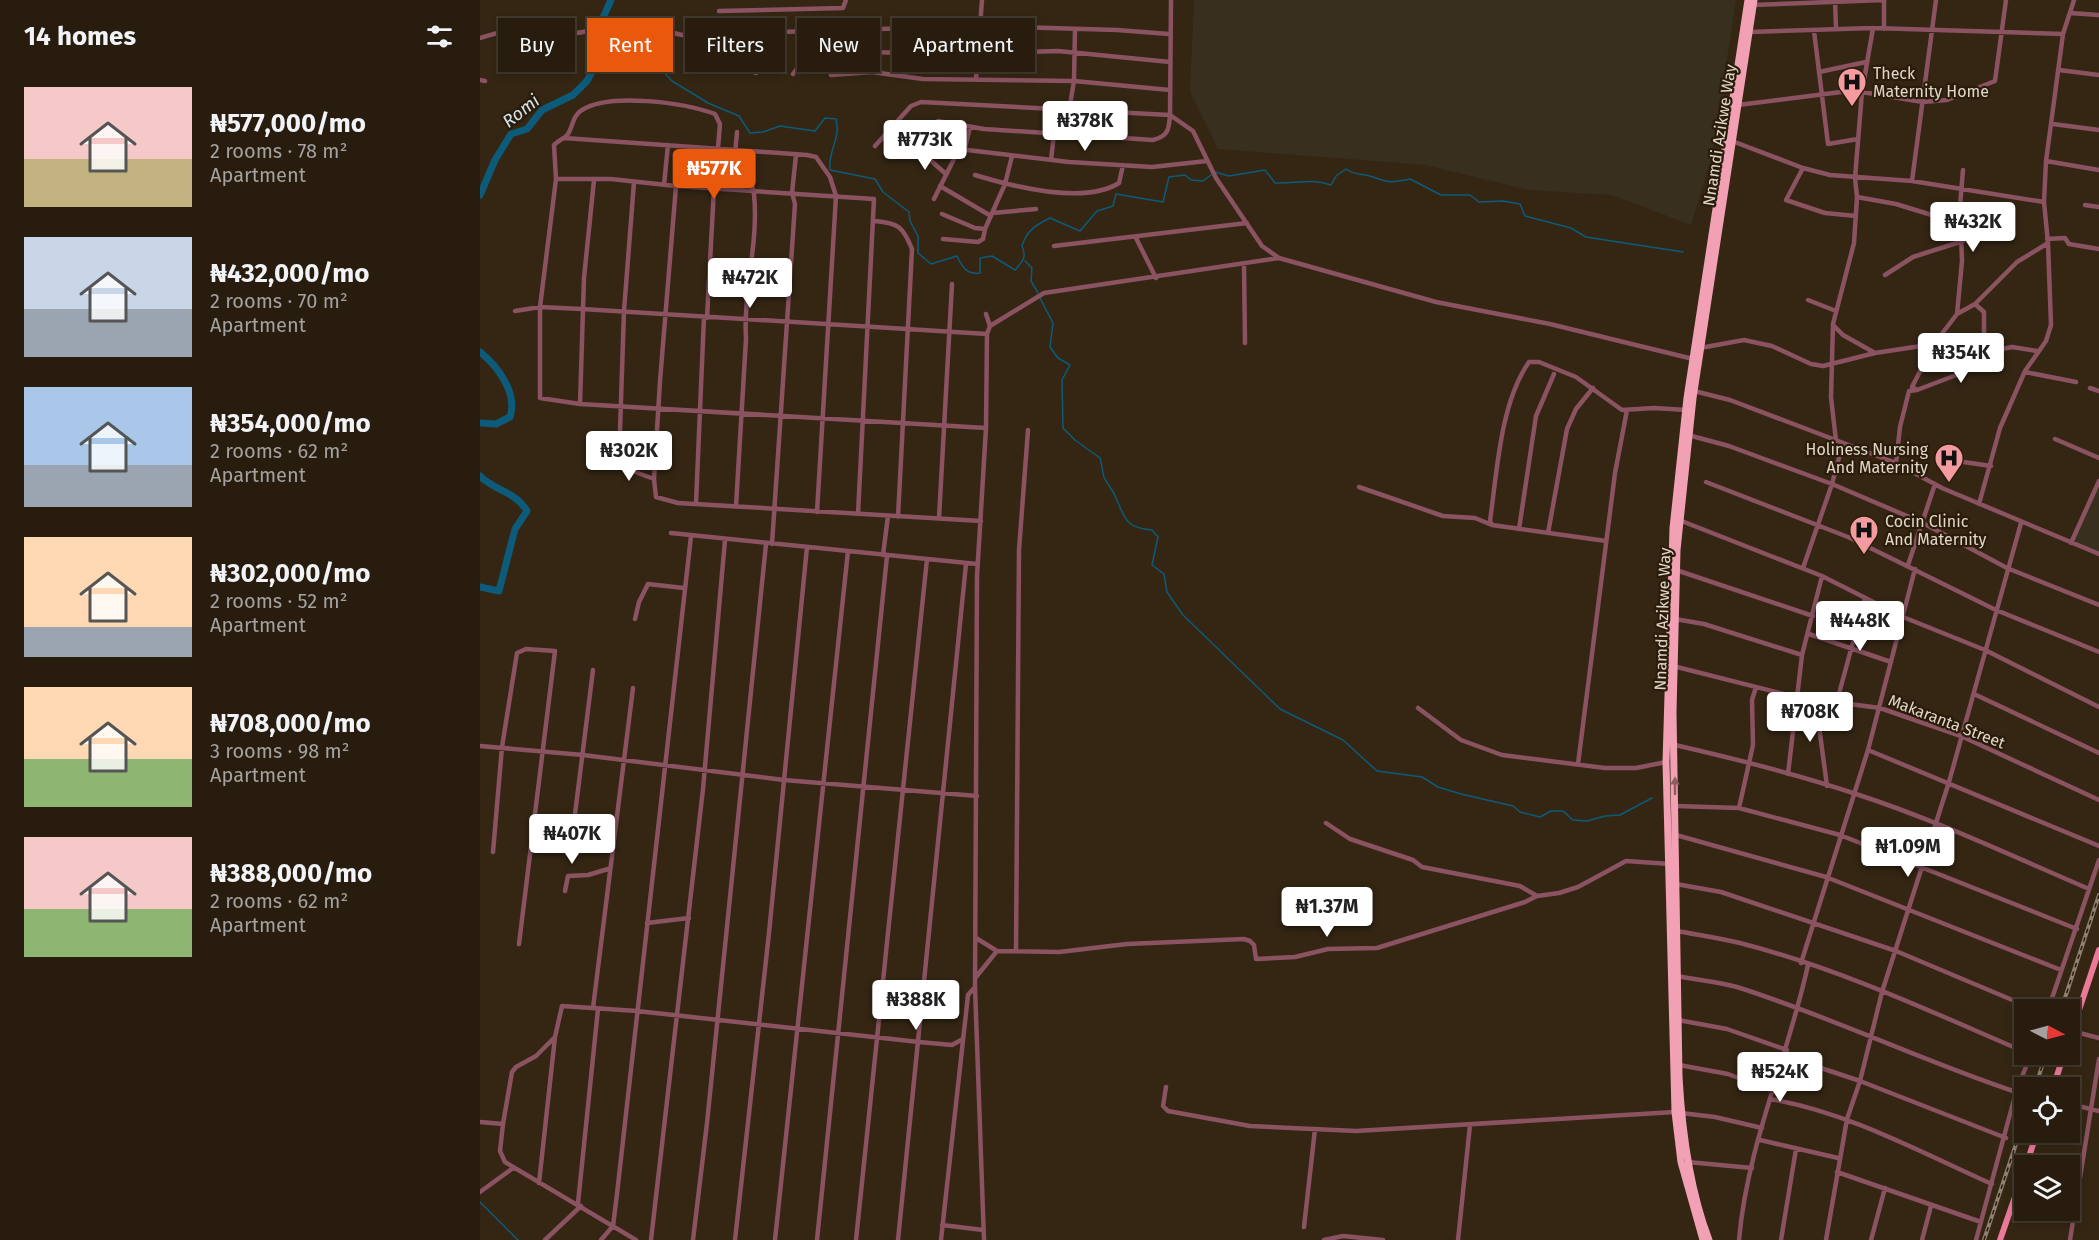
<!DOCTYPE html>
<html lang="en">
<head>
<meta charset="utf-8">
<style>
  :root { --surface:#271c0e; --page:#2f2517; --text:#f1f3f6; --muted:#a4a19e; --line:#433a2e; --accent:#ea580c }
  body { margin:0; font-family:"Fira Sans",sans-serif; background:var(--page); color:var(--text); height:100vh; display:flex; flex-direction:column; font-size:22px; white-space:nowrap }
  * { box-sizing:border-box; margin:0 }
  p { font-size:20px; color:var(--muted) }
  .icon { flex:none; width:33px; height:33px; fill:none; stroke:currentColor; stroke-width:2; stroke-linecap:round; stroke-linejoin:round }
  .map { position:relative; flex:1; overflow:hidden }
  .panel { display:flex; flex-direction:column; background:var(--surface); width:480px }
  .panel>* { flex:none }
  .top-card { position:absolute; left:18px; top:18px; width:570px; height:54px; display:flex; gap:12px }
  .needle { width:39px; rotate:96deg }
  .buttons { position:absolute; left:1534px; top:999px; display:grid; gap:12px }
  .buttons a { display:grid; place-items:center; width:66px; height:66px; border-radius:0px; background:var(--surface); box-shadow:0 3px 9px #0003,0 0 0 2px var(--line); font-size:30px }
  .price { position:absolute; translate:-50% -51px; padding:0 14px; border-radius:6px; background:#fff; color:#222; font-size:20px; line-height:39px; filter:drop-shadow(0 2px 3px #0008) }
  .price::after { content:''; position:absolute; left:50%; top:36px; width:18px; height:14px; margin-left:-9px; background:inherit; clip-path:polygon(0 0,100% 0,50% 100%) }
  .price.current { background:var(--accent); color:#fff }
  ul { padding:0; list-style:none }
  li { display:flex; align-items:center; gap:18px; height:150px; padding:0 24px }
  li span { display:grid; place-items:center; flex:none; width:168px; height:120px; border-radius:0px; color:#555 }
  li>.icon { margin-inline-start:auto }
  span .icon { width:72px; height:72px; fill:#fffc; stroke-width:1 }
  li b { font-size:26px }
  h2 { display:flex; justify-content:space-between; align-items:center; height:72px; padding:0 24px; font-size:26px }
  .chip { padding:0 21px; border-radius:0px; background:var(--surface); box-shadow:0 3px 9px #0003,0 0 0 2px var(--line); font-size:21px; line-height:54px }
  .chip.current { background:var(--accent); color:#fff }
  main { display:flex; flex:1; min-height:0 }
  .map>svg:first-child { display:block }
  .education { fill:#382f1f }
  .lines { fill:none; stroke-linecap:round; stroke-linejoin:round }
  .stream { stroke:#0c5b7b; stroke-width:1.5 }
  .river { stroke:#0c5b7b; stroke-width:7 }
  .minor { stroke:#8b5362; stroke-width:4.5 }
  .major { stroke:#eb799a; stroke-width:6 }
  .highway { stroke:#f2a0b4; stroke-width:7 }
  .rail-casing { stroke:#8d8172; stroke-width:4 }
  .rail { stroke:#2a1c09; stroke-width:1.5; stroke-dasharray:4.5; stroke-linecap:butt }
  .oneway { fill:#8e5e5e }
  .labels { text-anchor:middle; stroke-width:4.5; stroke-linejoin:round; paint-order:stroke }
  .poi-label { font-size:16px; fill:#e0d7cb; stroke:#2a1c09; text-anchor:start }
  .street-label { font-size:16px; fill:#e0d7cb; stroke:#2a1c09 }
  .water-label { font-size:18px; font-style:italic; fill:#d0e5f1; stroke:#2a1c09 }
</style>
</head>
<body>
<main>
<section class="panel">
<h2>14 homes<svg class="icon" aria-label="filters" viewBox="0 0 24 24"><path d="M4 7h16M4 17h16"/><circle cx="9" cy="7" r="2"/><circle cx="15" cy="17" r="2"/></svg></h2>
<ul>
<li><span style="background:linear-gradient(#f6c9c9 60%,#c2b280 0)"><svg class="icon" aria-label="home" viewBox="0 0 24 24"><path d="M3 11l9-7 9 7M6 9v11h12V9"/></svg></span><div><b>₦577,000/mo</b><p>2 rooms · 78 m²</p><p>Apartment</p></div></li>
<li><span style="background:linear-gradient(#c9d6e8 60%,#9aa5b1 0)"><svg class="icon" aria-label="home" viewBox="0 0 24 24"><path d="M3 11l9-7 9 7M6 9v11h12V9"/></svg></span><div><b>₦432,000/mo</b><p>2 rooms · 70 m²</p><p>Apartment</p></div></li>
<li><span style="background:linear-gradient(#a9c7e8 65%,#9aa5b1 0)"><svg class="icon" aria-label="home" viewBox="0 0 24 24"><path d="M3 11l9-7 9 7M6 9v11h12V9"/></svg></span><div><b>₦354,000/mo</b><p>2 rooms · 62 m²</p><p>Apartment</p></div></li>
<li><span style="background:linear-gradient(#ffd9b3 75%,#9aa5b1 0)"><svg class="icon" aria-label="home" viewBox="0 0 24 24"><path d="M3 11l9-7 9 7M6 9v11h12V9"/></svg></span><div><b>₦302,000/mo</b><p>2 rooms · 52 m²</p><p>Apartment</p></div></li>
<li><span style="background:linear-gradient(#ffd9b3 60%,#8fb573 0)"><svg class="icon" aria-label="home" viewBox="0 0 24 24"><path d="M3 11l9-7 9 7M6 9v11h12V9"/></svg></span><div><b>₦708,000/mo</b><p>3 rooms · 98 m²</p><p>Apartment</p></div></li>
<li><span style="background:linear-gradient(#f6c9c9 60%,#8fb573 0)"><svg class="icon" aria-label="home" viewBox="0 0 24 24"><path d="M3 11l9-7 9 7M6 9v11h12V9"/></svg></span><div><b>₦388,000/mo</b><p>2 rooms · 62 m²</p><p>Apartment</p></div></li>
</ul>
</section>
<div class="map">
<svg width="1619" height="1240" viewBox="0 0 1619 1240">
  <rect width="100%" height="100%" fill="#342613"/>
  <path class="education" d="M714,0H1256L1232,155L1211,225L1132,195L1048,190L946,165L738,149L710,92Z
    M1619,482V554L1591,543Z"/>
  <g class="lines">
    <path class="stream" d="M131,37C152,24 171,35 187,50L186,60L180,68L192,81L228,103L259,116L270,133L283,132L300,126L335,131L345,118L356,119C361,141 348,148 350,170L395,179L403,192L429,212L430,221L438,236V253L451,264L477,256C482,267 487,275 500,273V258L512,256L535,270C543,261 547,257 542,246C547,230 556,225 570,218L600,231L617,211L633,206L636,194L683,202L689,177L705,175L711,180L723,181L731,175
      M735,172L749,176L785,170L795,183C815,184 831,178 851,185L856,176L866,169C876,176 882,173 893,177C910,183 911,183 930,179L961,195H990L999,202L1023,201L1040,204L1045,216L1091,228L1106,237L1203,252
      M545,261L552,268L551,281L558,293
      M560,298L573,323L570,347L578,358L590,365L582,380L583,428L595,440L620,458C622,464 622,471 624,477C627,484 633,490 636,498C645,519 646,528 672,530L678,537L672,565L684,574L687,592L703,615L800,709L863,740L897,771L942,777L958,787L981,794L1033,806L1040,812L1060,817L1071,811H1083L1093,820L1107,821L1125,816L1140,815L1172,798
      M0,1202L38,1240"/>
    <path class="river" d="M0,195L15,160L31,134L47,129L62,110L93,95L107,81L131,37L122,20L131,0
      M0,352C18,366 38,394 30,417L16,424L0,423
      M0,476C15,491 35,491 47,511L35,529L19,591L0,587"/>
    <path class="minor" d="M1355,0L1356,28
      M1273,5L1404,0
      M239,11L363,8L366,0
      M1590,13L1619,15
      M141,23L149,22L202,35L499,26L637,30L689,34
      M1404,29V0
      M1334,31L1348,144L1378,139
      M1269,32L1393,28L1583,34
      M213,35L212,51L218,58L254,65L276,73L290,49L291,33
      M0,38C17,33 32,28 50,27C72,26 93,40 113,28
      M1579,70L1619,75
      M1339,72L1386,62
      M313,74L328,54L354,47L384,52L476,54L578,51L690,62
      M351,75L392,72L443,79L594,81L690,90
      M496,79L502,0
      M0,80L5,81
      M1258,105L1361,92H1382L1443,102L1467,100L1515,81L1526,0
      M458,121L504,129L673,140C688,136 689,130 690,115L691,0
      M1573,124L1619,130
      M444,135L475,151
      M585,135L594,81L595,29
      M84,138L327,155L336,157L350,177L356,196L337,512
      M1252,141L1323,168L1350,175L1432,181L1564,202
      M395,146L431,106L441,102L690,115L713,131L736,178L782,246L799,258
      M238,148L240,124L235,114C205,103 130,92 102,110C93,115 93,126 88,134C85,139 79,139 74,145L76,179L60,307V398L100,404L506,428
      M434,152L449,159L466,174
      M484,152L490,127
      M571,160L574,134
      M1566,161L1619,170
      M1323,168L1306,200L1345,213L1376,216
      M495,175C531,186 604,205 639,183L643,165
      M76,179H131L196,186L394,199L378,514
      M1432,181L1456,0
      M154,182L144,311L139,460L142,467L174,479
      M184,185L188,145
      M196,186L180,381L174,479L176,497L198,503L501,521
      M460,186L511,216
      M1377,197L1416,204L1481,224
      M454,199L476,155L475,151L479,149L589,162L672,167L727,161
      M1605,205L1619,207
      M512,213L556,209
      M462,214L495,228L505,229L525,184L532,156
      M395,221C419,223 423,227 432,249L418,517
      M656,238L676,278
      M463,239L498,242L503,239L505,229
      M1567,239L1585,238L1589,244L1619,249
      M574,246L767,223
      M764,264L765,343
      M1405,275L1433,257L1483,241
      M1328,300L1356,311
      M1495,304L1504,312V353
      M35,311L60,307L102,309L507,334
      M506,314L510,326
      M1477,314L1482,261L1480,206L1483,170
      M227,318L234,188
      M1353,325L1363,335L1395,353
      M1457,341L1498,354L1532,347L1557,351
      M1220,348L1264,340L1292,346L1331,364L1343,366L1395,353L1454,344
      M1545,372L1596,382
      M1610,388L1619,391
      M1437,390L1492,369L1498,354
      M1214,391L1250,400L1416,463L1462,488L1619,554
      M100,404L104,278L114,180
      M1208,435L1249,446L1352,484L1441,522L1527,568L1619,605
      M1575,439L1619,458
      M1356,441L1351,397L1353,324L1374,243L1377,197L1375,178L1382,92L1393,28
      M1470,460L1511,466
      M1416,463L1420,427L1429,391L1437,390L1432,387L1454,344L1477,314L1495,304L1537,262L1568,243
      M1226,482L1368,537L1516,610L1619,652
      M879,487L963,516L995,518L1012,525L1126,541
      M216,503L224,317
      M1499,504L1520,428L1545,371L1566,341L1571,325L1568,243L1564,202L1566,161L1583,34L1594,0
      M256,506L266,339C263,291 279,242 274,194C272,177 259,166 256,150C255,145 257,137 257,132
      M459,518L472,284
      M1199,520L1342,576L1423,617L1505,650L1619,707
      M1012,525L1010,521C1017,473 1020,403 1049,362H1059L1096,377L1142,410L1174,408L1206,410
      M1039,529L1056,416L1074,374
      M191,533L497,564
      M1068,533L1087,429L1096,409L1113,388
      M1591,543L1619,481
      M292,544L315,204L312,193L316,155
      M403,555L408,516
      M1428,565L1455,484
      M1323,568L1352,484L1363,443
      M1196,570L1333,616
      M155,619L159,602L168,584L204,588
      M1195,619L1224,624L1322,655
      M1329,634L1411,662
      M1193,666L1316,697L1400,708L1481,736L1619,800
      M1494,694L1619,753
      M1341,699L1339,726L1347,786
      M1357,701L1385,598
      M938,708L981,740L1022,755L1125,768H1156L1186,762
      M1195,745C1256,759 1317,774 1376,794C1456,820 1532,856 1609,889
      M0,746L103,755L304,780L497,796
      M1388,750L1619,846
      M1098,764L1135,473L1147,410
      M1308,774L1322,655L1342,576
      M1196,806L1259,808L1360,835L1597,929
      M1259,808L1273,745L1272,700L1276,687
      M95,814L113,670
      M846,823L870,839L933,860L942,867L1040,886L1057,896
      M1196,835L1346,877L1581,970
      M13,852L22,747L37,653L46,649L75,651L39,944
      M1196,884L1241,892L1416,951L1556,1010
      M85,891L88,876L108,875L128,869
      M167,923L209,918
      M1197,931C1218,935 1239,938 1260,943C1358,968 1452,1012 1545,1052
      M496,938L517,951L579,952L647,944L764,939L770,941L774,945L776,959L815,957L848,949L897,948L1045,902L1057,896L1079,893L1098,887L1146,861L1190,864
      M536,951L539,550L548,430
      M1321,963L1388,750L1435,569
      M1198,976C1217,980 1238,982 1257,987C1352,1017 1442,1061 1536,1092
      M496,977L517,951
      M113,1008L153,688
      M1568,1010L1619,860
      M1198,1020L1247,1029L1307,1050
      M1592,1031L1619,1038
      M1305,1056L1380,1081L1526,1138
      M1199,1065L1248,1074L1293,1091
      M686,1087L683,1106L688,1111L770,1126L876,1131L1195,1112
      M1290,1099C1368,1112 1440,1152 1512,1184
      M1590,1104L1619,1111
      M1201,1113L1235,1117L1282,1128
      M0,1122L23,1124L20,1151L25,1162L156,1240
      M23,1124L32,1072L36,1067L56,1056L75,1037L82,1006L157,1011L439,1042L472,1045L483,1039
      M1280,1140L1358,1158
      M1208,1162L1272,1168
      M1357,1172L1501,1222
      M59,1183L75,1037
      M0,1192L33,1168
      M98,1203L118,1009
      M462,1225L503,1230
      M824,1227L835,1129
      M65,1240L101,1206
      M121,1240L133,1226L137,1194L211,536
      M171,1240L223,789L245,540
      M213,1240L227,1123L286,544
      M255,1240L289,933L327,547
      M295,1240L368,551
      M337,1240L407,556
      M376,1240L447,559
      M418,1240L486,564
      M461,1240L488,995L495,987
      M504,1240L495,987L497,576L506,428L507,334L510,326L564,293L799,258L956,302L1070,324L1213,359
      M844,1240L863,1236L903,1240
      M978,1240L990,1125
      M1259,1240C1267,1146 1308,1057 1328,965
      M1301,1240L1316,1149
      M1346,1240L1367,1119L1380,1081L1402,992L1469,782L1541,523
      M1391,1240L1405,1188
      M1442,1240L1451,1206
      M1496,1240L1536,1092L1551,1054
      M1590,1240L1619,1059"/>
    <path class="major" d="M1590,1037L1619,950
      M1573,1088L1584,1054
      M1546,1166L1557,1132
      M1520,1240L1545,1168"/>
    <path class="highway" d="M1223,1240L1201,1162L1195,1112L1186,762L1193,528L1207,398L1268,0
      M1229,1240C1209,1188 1202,1132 1199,1077L1193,712L1197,550L1213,398L1274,0"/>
    <g class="rail-casing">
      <path id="rail" d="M1581,1010L1619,895
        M1555,1088L1566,1054
        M1504,1240L1545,1117"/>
    </g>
    <use href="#rail" class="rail"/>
  </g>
  <defs><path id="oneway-solid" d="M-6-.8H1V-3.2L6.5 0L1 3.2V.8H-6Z" transform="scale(1.5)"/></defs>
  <use class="oneway" href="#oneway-solid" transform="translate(1195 786) rotate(-90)"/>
  <defs>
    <g id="hospital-pin" transform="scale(1.5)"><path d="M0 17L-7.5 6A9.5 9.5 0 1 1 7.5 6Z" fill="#f49b9f" stroke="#2a1c09"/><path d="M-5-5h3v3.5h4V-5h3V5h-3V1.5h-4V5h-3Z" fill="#111"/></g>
  </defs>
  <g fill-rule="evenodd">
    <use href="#hospital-pin" x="1372" y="82"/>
    <use href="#hospital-pin" x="1469" y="458"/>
    <use href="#hospital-pin" x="1384" y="530"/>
  </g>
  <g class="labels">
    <g class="poi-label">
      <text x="1393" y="79">Theck<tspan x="1393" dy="18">Maternity Home</tspan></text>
      <text x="1448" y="455" text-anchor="end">Holiness Nursing<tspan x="1448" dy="18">And Maternity</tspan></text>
      <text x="1405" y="527">Cocin Clinic<tspan x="1405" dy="18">And Maternity</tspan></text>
    </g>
    <g class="street-label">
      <text transform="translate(1239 135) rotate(-81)" y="6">Nnamdi Azikwe Way</text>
      <text transform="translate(1182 619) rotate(-88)" y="6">Nnamdi Azikwe Way</text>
      <text transform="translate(1467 721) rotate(21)" y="6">Makaranta Street</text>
    </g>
    <g class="water-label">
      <text transform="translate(41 111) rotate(-38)" y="6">Romi</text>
    </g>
  </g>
</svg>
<div class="buttons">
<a><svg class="needle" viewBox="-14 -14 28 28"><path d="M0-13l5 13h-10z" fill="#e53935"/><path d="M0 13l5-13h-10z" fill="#a4a19e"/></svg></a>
<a><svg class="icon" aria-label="locate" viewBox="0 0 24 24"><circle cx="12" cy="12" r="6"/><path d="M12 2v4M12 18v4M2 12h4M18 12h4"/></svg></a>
<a><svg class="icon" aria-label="layers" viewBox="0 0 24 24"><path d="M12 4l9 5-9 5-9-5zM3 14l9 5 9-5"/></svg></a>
</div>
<b class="price" style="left:605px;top:152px">₦378K</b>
<b class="price" style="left:445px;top:171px">₦773K</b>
<b class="price current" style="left:234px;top:200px">₦577K</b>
<b class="price" style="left:1493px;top:253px">₦432K</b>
<b class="price" style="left:270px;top:309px">₦472K</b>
<b class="price" style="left:1481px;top:384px">₦354K</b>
<b class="price" style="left:149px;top:482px">₦302K</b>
<b class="price" style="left:1380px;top:652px">₦448K</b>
<b class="price" style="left:1330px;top:743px">₦708K</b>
<b class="price" style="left:92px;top:865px">₦407K</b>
<b class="price" style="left:1428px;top:878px">₦1.09M</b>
<b class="price" style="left:847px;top:938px">₦1.37M</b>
<b class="price" style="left:436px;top:1031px">₦388K</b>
<b class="price" style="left:1300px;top:1103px">₦524K</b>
<div class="top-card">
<a class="chip">Buy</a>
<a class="chip current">Rent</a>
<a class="chip">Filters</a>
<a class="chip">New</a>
<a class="chip">Apartment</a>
</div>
</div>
</main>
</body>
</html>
